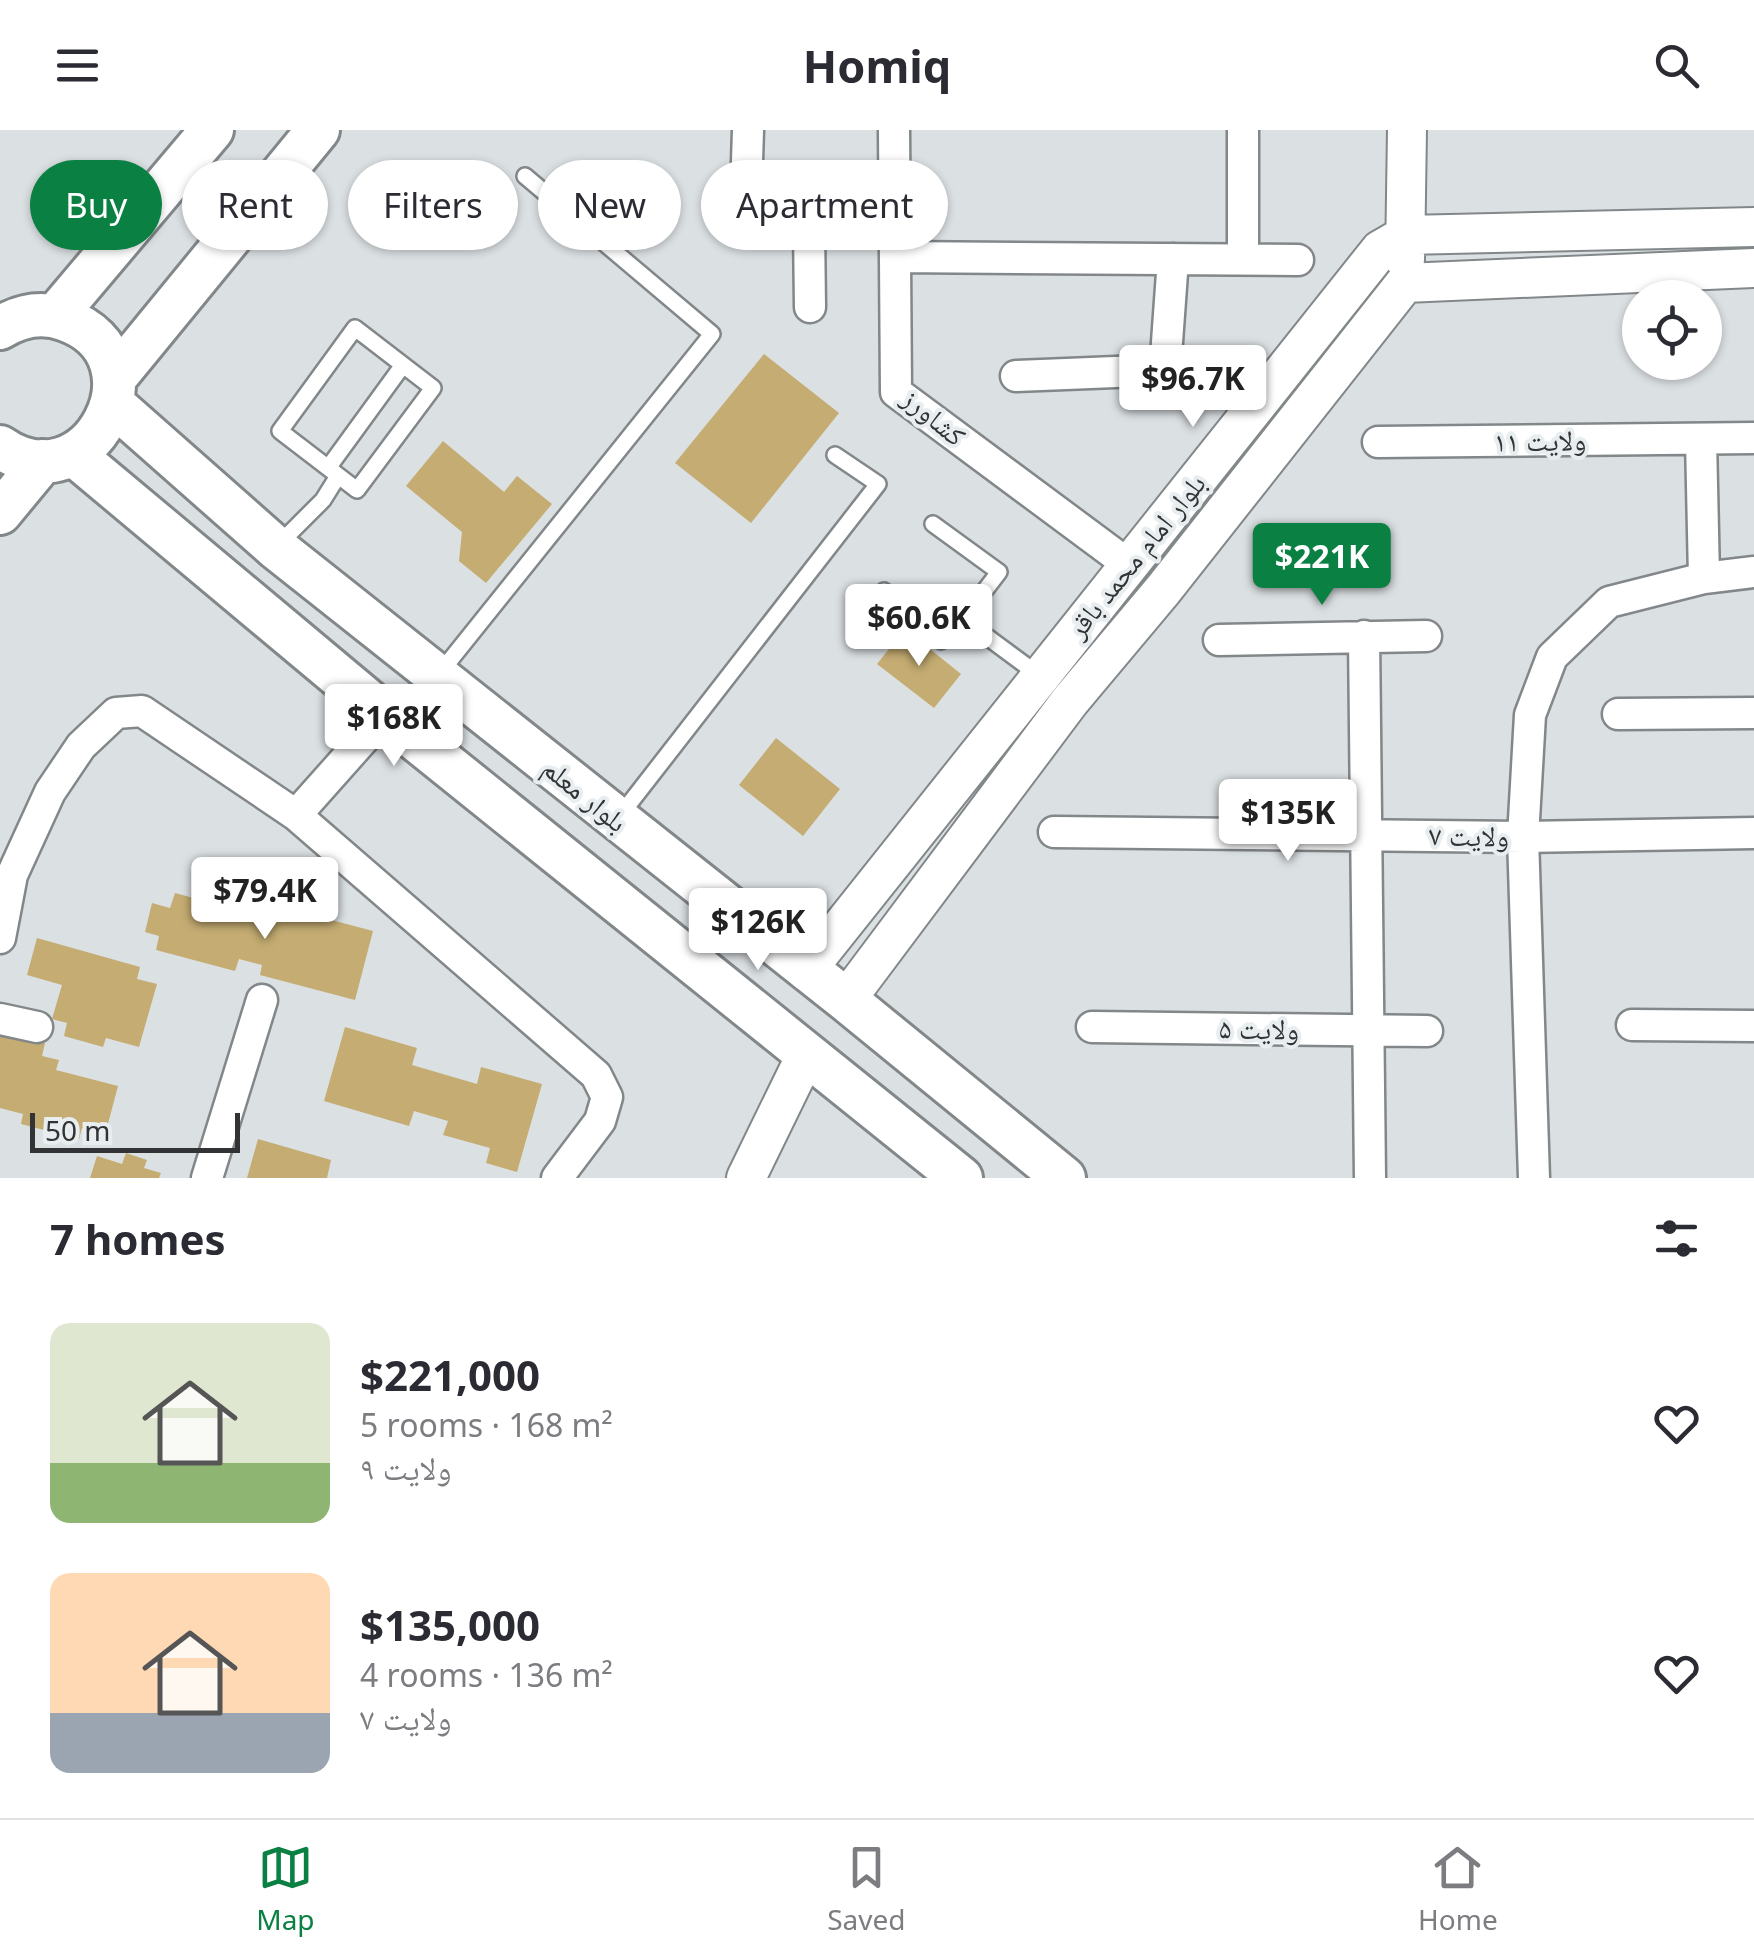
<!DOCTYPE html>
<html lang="en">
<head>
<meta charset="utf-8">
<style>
  :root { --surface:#fff; --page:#f2f2f3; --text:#2b2b33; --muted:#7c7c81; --line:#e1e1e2; --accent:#0b8043 }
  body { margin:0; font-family:"Noto Sans","Noto Naskh Arabic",sans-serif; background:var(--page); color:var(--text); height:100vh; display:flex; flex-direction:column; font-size:38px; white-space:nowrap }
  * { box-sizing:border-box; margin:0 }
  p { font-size:32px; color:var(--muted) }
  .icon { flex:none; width:55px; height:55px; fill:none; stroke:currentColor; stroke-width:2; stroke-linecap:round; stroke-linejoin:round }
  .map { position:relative; height:1048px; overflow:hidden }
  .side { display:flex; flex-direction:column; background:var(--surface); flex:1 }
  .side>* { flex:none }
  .guide { position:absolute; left:30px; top:30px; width:1000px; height:90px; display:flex; gap:20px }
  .controls { position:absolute; left:1622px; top:150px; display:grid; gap:20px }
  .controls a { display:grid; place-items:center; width:100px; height:100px; border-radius:50%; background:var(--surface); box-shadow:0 2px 8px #0004; font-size:50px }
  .scale { position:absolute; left:30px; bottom:25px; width:210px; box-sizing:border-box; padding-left:10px; border:5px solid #313334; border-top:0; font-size:28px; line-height:35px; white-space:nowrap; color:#313334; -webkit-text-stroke:8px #e8edf0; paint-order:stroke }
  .price { position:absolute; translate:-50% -85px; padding:0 22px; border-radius:10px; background:#fff; color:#222; font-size:32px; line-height:65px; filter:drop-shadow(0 2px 5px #0008) }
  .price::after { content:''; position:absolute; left:50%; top:60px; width:30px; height:22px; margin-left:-15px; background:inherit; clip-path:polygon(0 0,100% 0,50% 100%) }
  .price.selected { background:var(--accent); color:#fff }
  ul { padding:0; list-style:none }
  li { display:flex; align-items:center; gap:30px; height:250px; padding:0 50px }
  li span { display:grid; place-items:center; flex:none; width:280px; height:200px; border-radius:20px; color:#555 }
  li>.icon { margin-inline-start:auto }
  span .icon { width:120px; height:120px; fill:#fffc; stroke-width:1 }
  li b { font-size:42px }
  h2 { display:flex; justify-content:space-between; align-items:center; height:120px; padding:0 50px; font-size:42px }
  .pill { padding:0 35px; border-radius:45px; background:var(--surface); box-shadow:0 2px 8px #0004; font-size:35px; line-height:90px }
  .pill.selected { background:var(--accent); color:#fff }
  header { display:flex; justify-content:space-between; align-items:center; height:130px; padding:0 50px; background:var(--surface); font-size:45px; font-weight:700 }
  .menu { display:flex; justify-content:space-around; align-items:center; height:140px; border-top:2px solid var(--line); background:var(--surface); font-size:28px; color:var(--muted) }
  .menu a { display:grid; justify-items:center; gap:5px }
  .menu .selected { color:var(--accent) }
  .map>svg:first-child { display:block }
  .building { fill:#c4ac72 }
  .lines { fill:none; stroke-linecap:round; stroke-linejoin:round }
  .service-casing { stroke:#828789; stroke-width:20 }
  .minor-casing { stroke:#828789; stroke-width:35 }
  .tertiary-casing { stroke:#828789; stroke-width:42 }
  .secondary-casing { stroke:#828789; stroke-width:48 }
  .service { stroke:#fff; stroke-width:15 }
  .minor { stroke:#fff; stroke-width:30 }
  .tertiary { stroke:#fff; stroke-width:38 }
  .secondary { stroke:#fff; stroke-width:42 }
  .labels { text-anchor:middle; stroke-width:8; stroke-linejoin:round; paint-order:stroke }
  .street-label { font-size:28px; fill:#313334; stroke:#e8edf0 }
</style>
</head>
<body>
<header><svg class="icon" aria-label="menu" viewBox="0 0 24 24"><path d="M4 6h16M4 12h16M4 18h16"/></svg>Homiq<svg class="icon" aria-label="search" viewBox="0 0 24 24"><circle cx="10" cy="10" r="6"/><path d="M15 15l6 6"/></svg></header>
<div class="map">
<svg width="1754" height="1048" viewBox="0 0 1754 1048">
  <rect width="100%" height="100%" fill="#dbe0e3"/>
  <path class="building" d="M764,224L839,283L751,393L675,333Z
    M443,311L504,362L517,346L552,374L486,453L459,431L462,402L406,356Z
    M905,499L961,544L934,578L877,534Z
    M776,608L840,659L803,706L739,655Z
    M175,763L227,777L230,766L251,772L249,781L280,789L282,777L373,801L355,870L260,845L262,835L239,829L235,841L156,820L159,806L145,802L152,773L170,778Z
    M37,808L140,837L137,849L157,854L139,917L106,908L103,917L64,906L67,893L52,889L62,855L27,845Z
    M345,897L417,918L412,935L477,954L481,937L542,954L517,1042L486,1033L490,1018L443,1005L448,991L414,981L409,996L324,971Z
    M0,902L45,913L42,926L59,930L56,940L118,956L105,1005L82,998L79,1009L21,994L23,984L0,978Z
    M258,1009L331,1030L327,1048H247Z
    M126,1023L147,1030L144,1038L161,1043L159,1048H90L97,1026L122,1034Z"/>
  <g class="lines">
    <g class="service-casing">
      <path id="service" d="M355,198L433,258L357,360L280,301Z
        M328,338L403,235
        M278,415L323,370L338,346
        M884,461L941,511L963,489L999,442L933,394
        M963,489L1040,546
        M439,544L712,204L525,46
        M619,687L878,354L835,325"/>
    </g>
    <g class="minor-casing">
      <path id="minor" d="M748,0L745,93L809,98L810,177
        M894,0L896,262L1129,435
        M895,127L1298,130
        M1243,129V0
        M1016,246L1165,240L1173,129
        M1701,309L1704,448
        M1378,312L1754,308
        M1364,506L1370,1048
        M1219,510L1426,506
        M1618,584L1754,583
        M296,685L596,945L607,967L600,991L557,1048
        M1054,702L1523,707L1754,703
        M0,808L12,745L50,662L81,616L116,583L142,581L296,685L385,585
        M0,889L37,897
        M1632,895L1754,896
        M1092,897L1427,901
        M207,1048L262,870
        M1534,1048L1523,707L1530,585L1552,527L1609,472L1704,448L1754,442"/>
    </g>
    <g class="tertiary-casing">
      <path id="tertiary" d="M1405,130L1407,0
        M806,841L1380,120L1406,105L1754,97
        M846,870L1070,571L1163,460L1405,153L1754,138
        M746,1048L807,923"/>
    </g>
    <g class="secondary-casing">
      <path id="secondary" d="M55,186L212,0
        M0,198C21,185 43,181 66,190C168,227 89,379 0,317
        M114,249L318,0
        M113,274L276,418L846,870L1064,1048
        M73,324L385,585L961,1048
        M0,383L43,331"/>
    </g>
    <use href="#service" class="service"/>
    <use href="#minor" class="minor"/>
    <use href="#tertiary" class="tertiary"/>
    <use href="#secondary" class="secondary"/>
  </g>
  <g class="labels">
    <g class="street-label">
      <text transform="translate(934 287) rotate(40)" y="10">کشاورز</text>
      <text transform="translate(1540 311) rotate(-1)" y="10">ولایت ۱۱</text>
      <text transform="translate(1136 426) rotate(-51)" y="10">بلوار امام محمد باقر</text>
      <text transform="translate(585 665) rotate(39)" y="10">بلوار معلم</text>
      <text transform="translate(1469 706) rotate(1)" y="10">ولایت ۷</text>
      <text transform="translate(1259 899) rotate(1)" y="10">ولایت ۵</text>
    </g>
  </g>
</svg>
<div class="controls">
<a><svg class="icon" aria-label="locate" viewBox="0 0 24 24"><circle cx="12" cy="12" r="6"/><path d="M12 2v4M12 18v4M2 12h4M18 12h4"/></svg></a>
</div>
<div class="scale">50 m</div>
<b class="price" style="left:1193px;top:300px">$96.7K</b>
<b class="price selected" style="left:1322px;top:478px">$221K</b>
<b class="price" style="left:919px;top:539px">$60.6K</b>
<b class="price" style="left:394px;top:639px">$168K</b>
<b class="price" style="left:1288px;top:734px">$135K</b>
<b class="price" style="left:265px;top:812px">$79.4K</b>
<b class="price" style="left:758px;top:843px">$126K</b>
<div class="guide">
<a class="pill selected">Buy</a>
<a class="pill">Rent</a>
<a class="pill">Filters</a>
<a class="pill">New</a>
<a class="pill">Apartment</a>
</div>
</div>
<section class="side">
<h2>7 homes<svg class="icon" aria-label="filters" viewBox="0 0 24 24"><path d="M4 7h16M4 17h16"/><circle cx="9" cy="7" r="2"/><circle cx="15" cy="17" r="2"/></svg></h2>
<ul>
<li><span style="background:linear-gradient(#dfe7d0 70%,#8fb573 0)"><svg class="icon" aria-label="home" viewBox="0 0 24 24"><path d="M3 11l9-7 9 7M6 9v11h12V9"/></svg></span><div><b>$221,000</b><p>5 rooms · 168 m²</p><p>ولایت ۹</p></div><svg class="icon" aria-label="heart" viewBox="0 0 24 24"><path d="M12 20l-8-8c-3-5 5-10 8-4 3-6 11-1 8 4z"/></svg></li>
<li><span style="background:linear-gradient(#ffd9b3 70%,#9aa5b1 0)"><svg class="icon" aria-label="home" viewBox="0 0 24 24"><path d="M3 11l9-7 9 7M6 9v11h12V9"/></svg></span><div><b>$135,000</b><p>4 rooms · 136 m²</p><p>ولایت ۷</p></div><svg class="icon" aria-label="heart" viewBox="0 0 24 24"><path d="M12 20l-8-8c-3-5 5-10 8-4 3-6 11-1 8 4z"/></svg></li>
</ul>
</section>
<nav class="menu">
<a class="selected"><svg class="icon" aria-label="map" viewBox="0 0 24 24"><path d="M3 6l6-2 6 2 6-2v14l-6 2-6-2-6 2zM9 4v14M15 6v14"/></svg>Map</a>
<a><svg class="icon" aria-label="saved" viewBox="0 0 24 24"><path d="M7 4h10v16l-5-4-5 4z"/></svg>Saved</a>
<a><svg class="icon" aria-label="home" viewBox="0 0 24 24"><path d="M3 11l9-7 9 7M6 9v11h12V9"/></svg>Home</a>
</nav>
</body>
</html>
